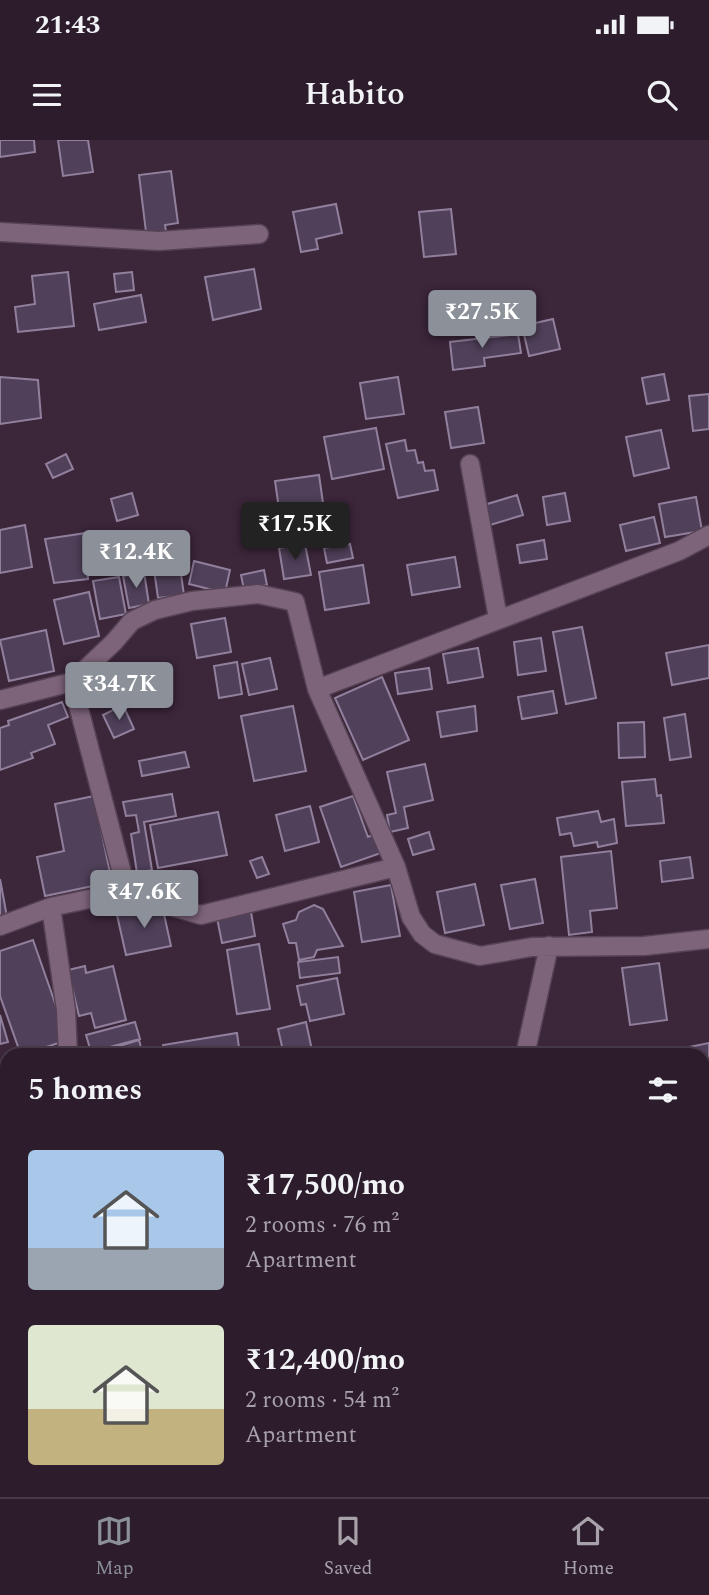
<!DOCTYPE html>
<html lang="en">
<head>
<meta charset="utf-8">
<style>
  :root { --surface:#2d1c2c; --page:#392938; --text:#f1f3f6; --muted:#a7a1a9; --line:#483a48; --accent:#8c9099 }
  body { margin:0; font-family:Spectral,serif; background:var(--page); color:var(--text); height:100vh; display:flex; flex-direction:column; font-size:26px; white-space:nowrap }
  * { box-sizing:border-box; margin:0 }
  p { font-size:23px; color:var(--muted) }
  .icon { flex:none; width:38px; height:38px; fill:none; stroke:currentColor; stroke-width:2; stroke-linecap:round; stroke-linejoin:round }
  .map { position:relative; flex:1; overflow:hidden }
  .sheet { position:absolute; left:0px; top:908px; width:710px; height:450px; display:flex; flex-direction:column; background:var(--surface); border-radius:21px 21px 0 0; box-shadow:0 4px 10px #0003,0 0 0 2px var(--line) }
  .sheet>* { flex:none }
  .price { position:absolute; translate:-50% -60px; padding:0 16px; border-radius:7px; background:var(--accent); color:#fff; font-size:23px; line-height:46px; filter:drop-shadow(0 2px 4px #0008) }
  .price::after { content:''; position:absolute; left:50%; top:42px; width:21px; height:16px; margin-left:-10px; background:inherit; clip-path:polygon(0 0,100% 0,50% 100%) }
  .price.active { background:#222; color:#fff }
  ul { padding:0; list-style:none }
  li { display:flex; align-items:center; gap:21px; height:175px; padding:0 28px }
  li span { display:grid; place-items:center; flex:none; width:196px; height:140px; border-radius:7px; color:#555 }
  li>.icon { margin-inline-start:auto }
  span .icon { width:84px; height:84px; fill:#fffc; stroke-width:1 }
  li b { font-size:30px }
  h2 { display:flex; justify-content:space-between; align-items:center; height:84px; padding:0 28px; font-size:30px }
  .status { display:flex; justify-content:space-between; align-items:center; height:49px; padding:0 35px; background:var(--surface); direction:ltr }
  .status svg { height:19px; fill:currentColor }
  header { display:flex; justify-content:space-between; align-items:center; height:91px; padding:0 28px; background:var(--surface); font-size:32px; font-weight:600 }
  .tab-bar { display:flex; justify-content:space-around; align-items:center; height:98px; border-top:2px solid var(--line); background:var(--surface); font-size:19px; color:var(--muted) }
  .tab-bar a { display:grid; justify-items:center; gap:4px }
  .tab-bar .active { color:var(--accent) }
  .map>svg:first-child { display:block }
  .building { fill:#50405a; stroke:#91809d; stroke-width:2 }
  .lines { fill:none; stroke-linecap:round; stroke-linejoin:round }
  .minor-casing { stroke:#554253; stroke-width:21 }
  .minor { stroke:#7e647b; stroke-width:18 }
  .rail { stroke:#af9ead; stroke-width:5 }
</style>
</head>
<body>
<div class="status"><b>21:43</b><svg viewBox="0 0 49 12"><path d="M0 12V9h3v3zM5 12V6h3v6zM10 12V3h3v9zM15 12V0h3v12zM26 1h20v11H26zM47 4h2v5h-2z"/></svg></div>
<header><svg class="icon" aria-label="menu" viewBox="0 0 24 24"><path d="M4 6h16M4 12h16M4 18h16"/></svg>Habito<svg class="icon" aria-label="search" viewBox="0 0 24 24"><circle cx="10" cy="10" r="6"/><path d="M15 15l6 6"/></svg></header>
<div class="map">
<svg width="709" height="1357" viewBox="0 0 709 1357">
  <rect width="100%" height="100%" fill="#3c263a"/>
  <path class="building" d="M0,0H34L35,12L0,17Z
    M58,0H88L93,32L63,36Z
    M171,31L178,83L165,85L167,98L147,100L139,35Z
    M336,64L342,93L316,99L318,109L301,112L293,72Z
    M451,69L456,114L424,117L419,72Z
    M254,129L261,169L213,180L205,137Z
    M68,132L74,186L18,192L15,167L35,164L32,136Z
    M132,132L134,150L116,152L114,134Z
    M141,155L146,182L99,190L94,164Z
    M553,179L560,209L529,216L522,186Z
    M518,194L521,213L484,218L485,226L453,230L450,202Z
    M664,234L669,260L647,264L642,238Z
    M0,237L38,240L41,278L0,284Z
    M398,237L404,274L366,279L360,243Z
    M709,254V289L693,291L689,256Z
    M478,267L484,303L451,308L445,272Z
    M376,288L384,329L332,339L324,297Z
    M661,290L669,328L634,336L626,297Z
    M405,300L407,311L415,310L418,323L423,322L425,331L434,330L438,350L398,358L386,304Z
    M66,314L73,329L53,338L46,324Z
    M319,335L323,363L279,369L275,341Z
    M132,353L138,375L117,381L111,359Z
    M565,353L570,381L547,385L543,357Z
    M517,355L523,375L490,385L484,365Z
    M696,357L702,391L665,397L659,364Z
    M341,368L347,401L317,406L311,373Z
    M654,377L660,403L626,411L620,385Z
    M25,385L32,427L0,433V390Z
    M86,393L88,439L54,443L45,399Z
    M544,400L547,419L520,423L517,405Z
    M305,404L311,435L284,439L279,408Z
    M350,404L353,418L327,423L324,408Z
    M455,417L460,447L412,455L407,425Z
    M194,421L230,430L225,453L189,444Z
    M363,425L369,463L325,470L319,432Z
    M180,427L184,455L158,458L154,430Z
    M264,430L267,445L244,450L241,435Z
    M144,432L149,464L129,468L123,436Z
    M119,437L126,474L100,479L93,441Z
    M89,452L99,496L64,504L54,460Z
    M225,478L231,512L197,518L191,484Z
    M582,487L596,558L566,564L553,492Z
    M46,490L54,531L9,541L0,500Z
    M541,498L546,531L518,535L514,502Z
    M709,505V538L672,545L666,513Z
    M478,508L483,537L448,543L443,514Z
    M270,518L277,549L249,555L242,524Z
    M237,522L242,554L219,558L214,526Z
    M429,528L432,549L398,554L395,533Z
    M382,537L409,600L363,620L335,558Z
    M553,551L557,573L522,579L518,557Z
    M62,562L68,577L48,585L55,604L31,613L33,618L0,630V588L9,585L8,581Z
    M123,565L134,589L114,598L103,575Z
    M293,566L306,631L254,641L241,576Z
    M475,566L477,591L441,597L437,572Z
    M685,574L691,617L670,620L664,578Z
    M644,582L645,617L619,618L618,583Z
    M185,612L189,627L142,636L139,621Z
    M425,624L433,660L404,667L408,688L390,692L387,675L396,673L387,632Z
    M655,639L657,656L661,655L664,683L626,686L622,642Z
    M172,654L176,676L144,682L152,730L137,733L131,694L139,692L136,675L126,676L123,662Z
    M94,656L112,742L45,756L37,717L64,711L55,664Z
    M353,656L368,697L375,694L381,713L341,727L320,667Z
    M310,666L319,702L285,711L276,675Z
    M598,671L601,682L614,679L617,703L598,707L597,702L574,706L571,693L560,695L557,678Z
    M218,672L227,715L158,728L150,685Z
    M429,692L434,709L413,715L408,699Z
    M611,711L617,768L590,771L592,792L569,795L561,717Z
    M262,717L269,734L257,738L250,721Z
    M690,717L693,738L662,742L660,721Z
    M0,739L7,777L0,778Z
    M535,739L543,783L510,789L501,745Z
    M475,744L484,785L445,793L437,752Z
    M391,745L400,796L362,802L354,752Z
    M162,765L171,806L126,815L117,775Z
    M314,765L323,769L343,806L317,810L314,817L299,820L296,803H289L283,784L296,780L299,772Z
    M251,772L255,796L222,803L217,778Z
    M33,800L68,900L21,915L0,856V811Z
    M259,804L270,869L237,874L227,810Z
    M338,817L340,833L300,838L298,822Z
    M659,823L667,880L630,885L622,828Z
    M85,826L86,833L113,826L126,880L95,888L91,873L79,876L68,830Z
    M337,838L344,874L310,881L306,864L301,865L297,846Z
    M0,875L8,902L0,904Z
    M135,882L140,899L91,912L86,895Z
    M306,882L313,915H284L278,889Z
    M237,893L240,915H164L163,905Z
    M139,900L143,915H93V914Z
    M709,903V944L704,945V915H659V913Z
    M7,982V1024L0,1026V983Z
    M7,1033V1076L0,1077V1035Z
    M0,1094L6,1122L0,1123Z
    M7,1129V1155L0,1156V1130Z
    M0,1183L6,1219L0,1220Z
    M7,1223V1246L0,1247V1224Z
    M6,1283L7,1315L0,1318V1285Z
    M709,1306V1340L704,1311V1307Z
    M550,1351H594L595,1357H551Z"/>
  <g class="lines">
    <g class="minor-casing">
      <path id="minor" d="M0,92L159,101L259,94
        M470,324L498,478
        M72,542L127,752
        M0,560L72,542L114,502L132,481L155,470L192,461L258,454L295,462L317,549
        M396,727L411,777L422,794L435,804L480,816L532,807L644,806L709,799
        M51,767L66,870L68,915
        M0,786L51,767L155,745L170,766L201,775L396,727L317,549L679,411L709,395
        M525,915L549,806
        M704,975L709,972
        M0,1256L7,1254
        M699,1356V1357"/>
    </g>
    <use href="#minor" class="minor"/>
    <path class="rail" d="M704,1073L709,1070
      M704,1111L709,1108
      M80,1357L93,1351
      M119,1357L133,1351
      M159,1357L173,1351"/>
  </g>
</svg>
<b class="price" style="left:482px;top:210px">₹27.5K</b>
<b class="price active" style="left:295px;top:422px">₹17.5K</b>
<b class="price" style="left:136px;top:450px">₹12.4K</b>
<b class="price" style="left:119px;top:582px">₹34.7K</b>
<b class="price" style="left:144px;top:790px">₹47.6K</b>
<section class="sheet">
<h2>5 homes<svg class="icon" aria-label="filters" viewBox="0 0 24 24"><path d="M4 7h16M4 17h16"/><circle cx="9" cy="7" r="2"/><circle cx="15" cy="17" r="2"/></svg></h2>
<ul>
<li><span style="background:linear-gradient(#a9c7e8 70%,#9aa5b1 0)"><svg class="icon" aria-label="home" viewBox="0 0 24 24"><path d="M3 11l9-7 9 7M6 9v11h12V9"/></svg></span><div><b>₹17,500/mo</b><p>2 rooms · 76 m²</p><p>Apartment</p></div></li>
<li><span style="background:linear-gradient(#dfe7d0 60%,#c2b280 0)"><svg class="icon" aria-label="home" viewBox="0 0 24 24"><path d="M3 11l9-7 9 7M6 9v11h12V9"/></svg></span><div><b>₹12,400/mo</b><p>2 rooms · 54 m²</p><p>Apartment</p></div></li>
</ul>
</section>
</div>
<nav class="tab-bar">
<a class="active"><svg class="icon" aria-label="map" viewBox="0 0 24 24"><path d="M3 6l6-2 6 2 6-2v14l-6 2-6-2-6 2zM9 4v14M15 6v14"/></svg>Map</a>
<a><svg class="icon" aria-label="saved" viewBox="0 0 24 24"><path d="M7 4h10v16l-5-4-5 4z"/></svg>Saved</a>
<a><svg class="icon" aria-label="home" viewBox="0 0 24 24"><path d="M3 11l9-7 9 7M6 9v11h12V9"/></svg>Home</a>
</nav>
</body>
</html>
